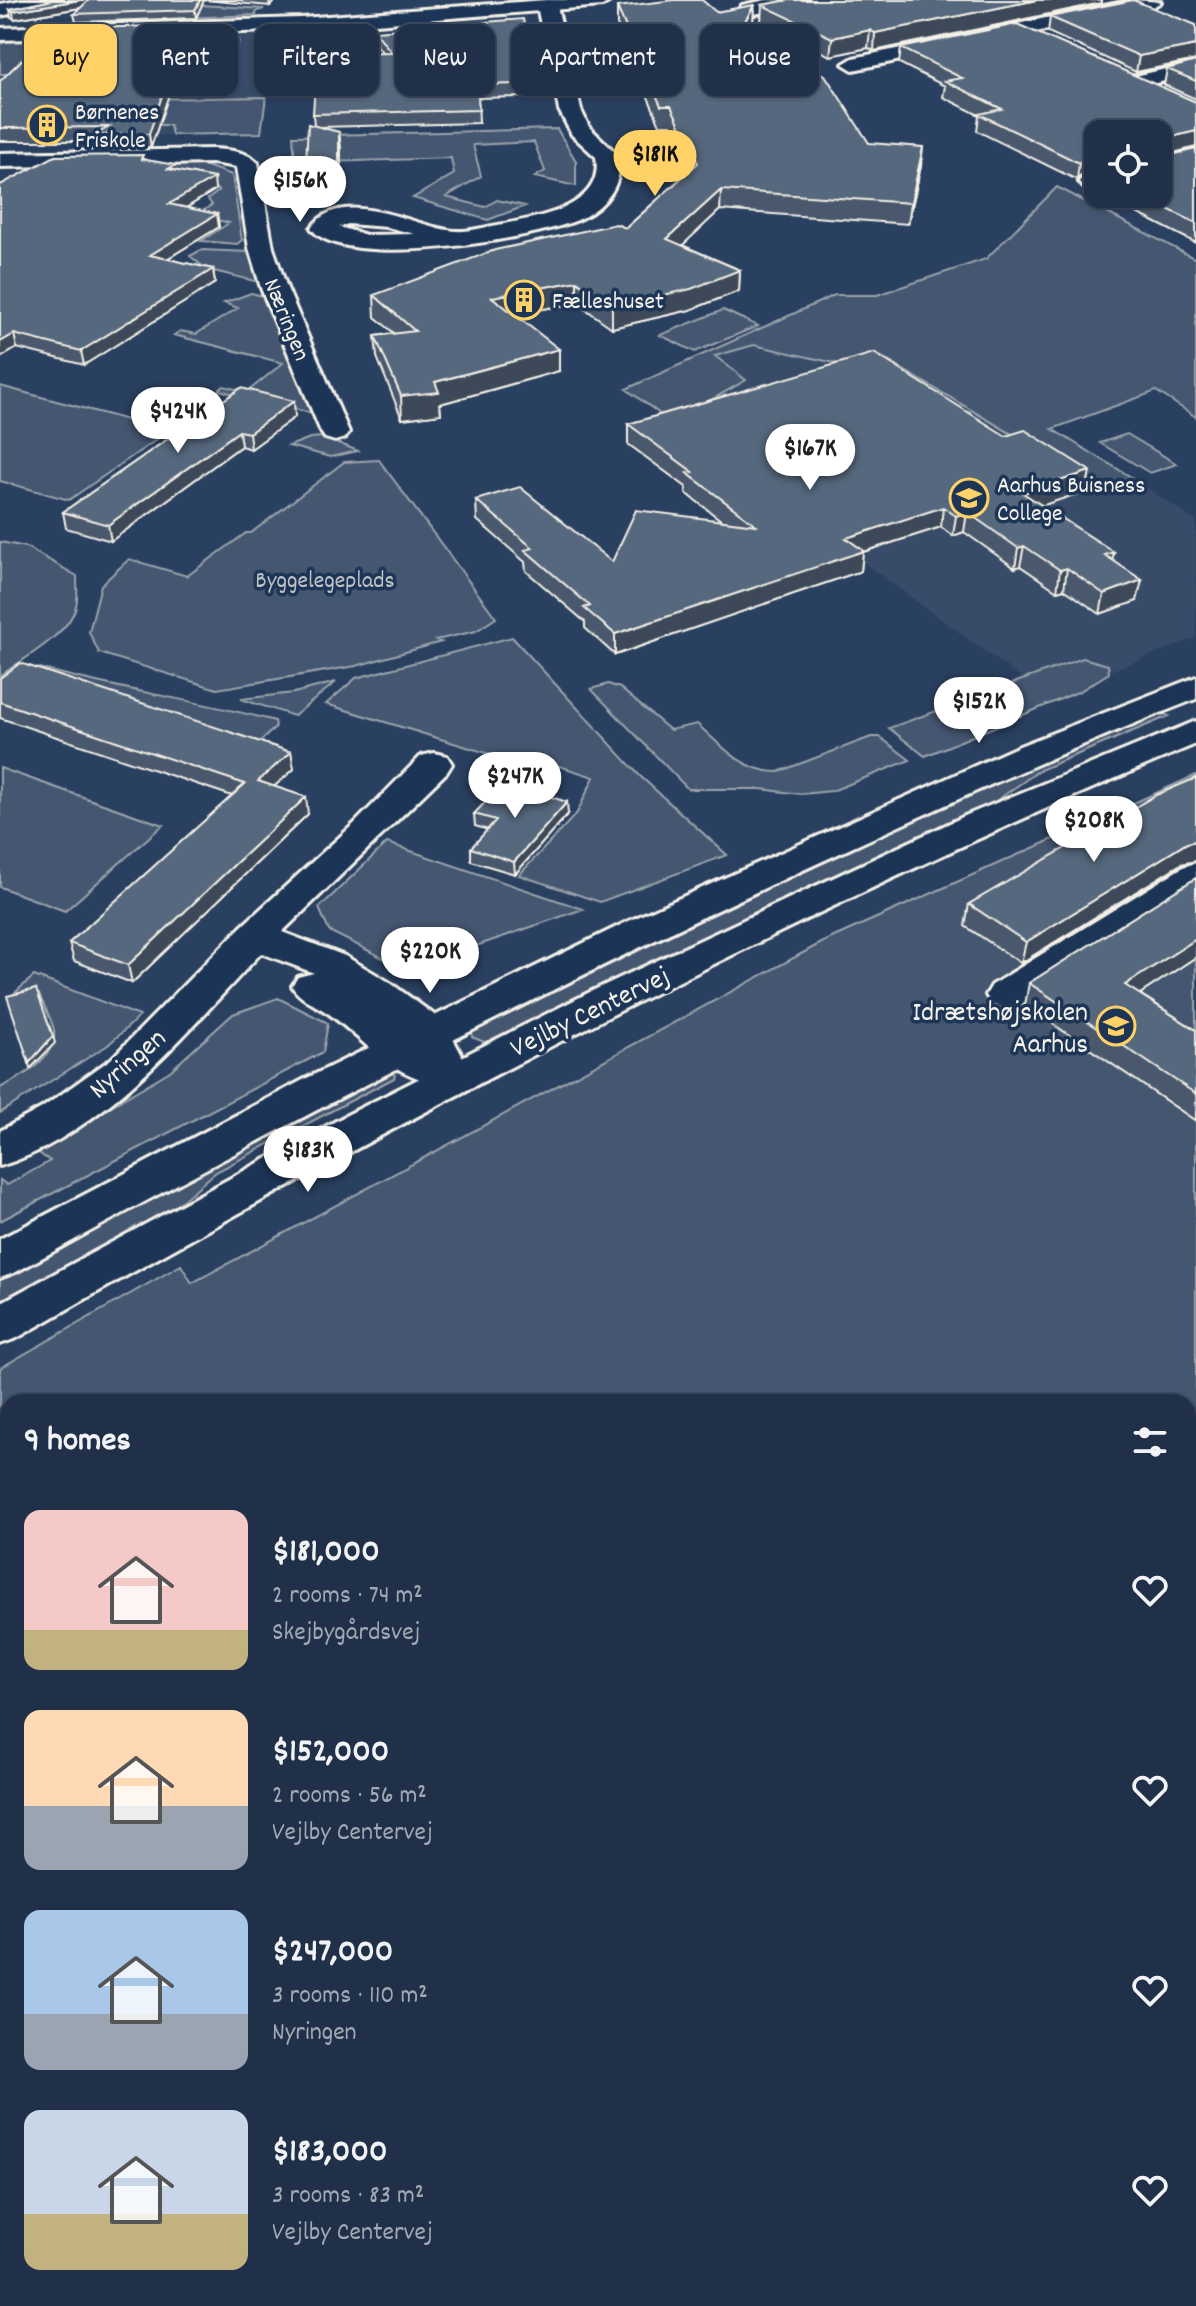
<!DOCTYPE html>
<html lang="en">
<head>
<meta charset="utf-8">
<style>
  :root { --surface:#203048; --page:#28384f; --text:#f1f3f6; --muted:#a2a9b4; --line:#3d4b60; --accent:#ffd166 }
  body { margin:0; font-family:Dekko,sans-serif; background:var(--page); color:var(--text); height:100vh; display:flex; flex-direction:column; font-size:30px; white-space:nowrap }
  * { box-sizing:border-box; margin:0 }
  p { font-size:26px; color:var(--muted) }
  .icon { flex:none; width:44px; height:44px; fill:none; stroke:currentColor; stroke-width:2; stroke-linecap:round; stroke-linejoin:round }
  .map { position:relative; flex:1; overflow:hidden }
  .side { position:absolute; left:0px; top:1394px; width:1196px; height:912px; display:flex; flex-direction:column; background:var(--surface); border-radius:24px 24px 0 0; box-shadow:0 2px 6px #0004,0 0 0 2px var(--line) }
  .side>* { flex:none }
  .banner { position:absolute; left:24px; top:24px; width:1148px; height:72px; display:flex; gap:16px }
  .fabs { position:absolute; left:1084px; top:120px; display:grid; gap:16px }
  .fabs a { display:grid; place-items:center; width:88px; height:88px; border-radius:16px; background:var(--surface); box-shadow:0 2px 6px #0004,0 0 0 2px var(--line); font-size:40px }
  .price { position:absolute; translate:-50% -68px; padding:0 18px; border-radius:28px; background:#fff; color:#222; font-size:26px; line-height:52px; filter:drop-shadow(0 2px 4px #0008) }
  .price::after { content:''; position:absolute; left:50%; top:48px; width:24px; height:18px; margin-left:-12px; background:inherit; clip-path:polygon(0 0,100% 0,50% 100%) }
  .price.selected { background:var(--accent); color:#111 }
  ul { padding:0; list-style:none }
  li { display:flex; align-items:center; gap:24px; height:200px; padding:0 24px }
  li span { display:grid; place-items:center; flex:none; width:224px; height:160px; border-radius:16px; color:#555 }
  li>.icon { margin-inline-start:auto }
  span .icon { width:96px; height:96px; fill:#fffc; stroke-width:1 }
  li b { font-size:34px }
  h2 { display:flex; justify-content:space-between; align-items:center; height:96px; padding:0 24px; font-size:34px }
  .pill { padding:0 28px; border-radius:16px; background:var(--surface); box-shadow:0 2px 6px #0004,0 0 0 2px var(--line); font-size:28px; line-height:72px }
  .pill.selected { background:var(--accent); color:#111 }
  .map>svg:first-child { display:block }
  .built { fill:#374c69 }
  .green { fill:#445771; stroke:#9ca4ac; stroke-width:2; fill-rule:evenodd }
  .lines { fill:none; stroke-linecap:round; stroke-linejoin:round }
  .minor-casing { stroke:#f4f1e8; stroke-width:6 }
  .tertiary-casing { stroke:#f4f1e8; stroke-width:6 }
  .minor { fill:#1d3557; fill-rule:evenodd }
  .tertiary { fill:#1d3557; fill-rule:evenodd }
  .wall { fill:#4a596c; stroke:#f4f1e8; stroke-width:2 }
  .shaded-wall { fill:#3c4858; stroke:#f4f1e8; stroke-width:2 }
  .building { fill:#56677d; stroke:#f4f1e8; stroke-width:2 }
  .labels { text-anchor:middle; stroke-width:7; stroke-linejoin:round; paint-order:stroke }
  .far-poi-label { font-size:24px; fill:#f4f1e8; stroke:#1d3557; text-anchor:start }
  .far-street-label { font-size:24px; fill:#f4f1e8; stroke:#1d3557 }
  .far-park-label { font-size:24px; fill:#bfc3c4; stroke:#1d3557 }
  .street-label { font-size:28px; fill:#f4f1e8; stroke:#1d3557 }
  .poi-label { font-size:28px; fill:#f4f1e8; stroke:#1d3557; text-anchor:end }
</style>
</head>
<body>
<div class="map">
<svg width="1196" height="2306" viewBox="0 0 1196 2306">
  <rect width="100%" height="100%" fill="#2a4060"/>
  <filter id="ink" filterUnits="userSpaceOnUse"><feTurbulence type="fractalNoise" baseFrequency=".0125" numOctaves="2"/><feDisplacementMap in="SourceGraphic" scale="16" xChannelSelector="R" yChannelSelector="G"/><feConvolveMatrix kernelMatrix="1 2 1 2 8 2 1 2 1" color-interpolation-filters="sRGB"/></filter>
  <g filter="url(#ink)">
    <path class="built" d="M277,33L261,133L0,139V44L8,41Z
      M835,295L1128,475L1196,521V638L1046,696L626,389Z"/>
    <path class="green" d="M123,0L264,9L257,11L256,15L136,20Z
      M144,38L110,49L32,50L7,74H0V44L8,41Z
      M186,40H239L230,73L176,74Z
      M266,97L261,133L172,135L170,125H135L147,99Z
      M557,129L576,161V186L535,177L545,171L534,142L473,145L481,176L446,197L485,207L497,200L525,206L488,220L413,198L454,174L451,158L295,163L293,136Z
      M195,162L232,175L242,240L237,244L201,241L229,223L196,215L212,205L208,199L219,191L202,178L122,168Z
      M1057,187L1196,259V417L1156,391L1052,429L1131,477L1103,488L880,356L844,365L754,345L715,356L746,380L695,409L796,514L626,389L835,295H877L986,259Z
      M201,250L250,252L259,282L206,269L190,256Z
      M251,293L263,296L315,414L219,390L224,386L247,392L283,363L174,335L180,331L196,334L238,308L224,303Z
      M723,310L758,326L695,352L660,335Z
      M0,386L169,431L69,500L0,481Z
      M1127,434L1177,464L1150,473L1100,443Z
      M323,437L358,451L330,457L289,446L310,438Z
      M379,460L496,618L476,631L436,640L441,642L356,666L217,689L99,653L89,632L101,585L129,559L187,576L246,533H251L344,462Z
      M0,542L26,547L77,576C77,589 79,603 73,614C63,637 20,661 0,676Z
      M512,637L640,776L727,855L600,902L519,875L577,813L594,777L531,757L506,759L326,704L356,678Z
      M1083,658L1108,665L1109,673L1080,691L925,756L889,728Z
      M40,668C118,690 197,700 275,721L276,727L257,744L36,672Z
      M336,682L294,716L241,699L294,693Z
      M608,684L620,688L670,730L697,724C721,745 743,772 778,772L871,737H880L910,760L832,791L801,794L760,789H688L591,689Z
      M1160,713L1169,716L1040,770L990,805L834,876L493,1040L484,1042L472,1037L473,1027C698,914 928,809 1160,713Z
      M0,768L163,825L65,911L0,887Z
      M1196,775V2306H0V1368L181,1265L192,1283L825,941ZM8,1402H1188V2298H8Z
      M387,843L583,909L407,970L329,931L319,908Z
      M34,976L140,1016L108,1045L0,1113V1088C20,1078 58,1058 54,1030C52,1019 43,1005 39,994L9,998Z
      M278,998L328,1023L323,1052L0,1221V1180L7,1185L50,1161L36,1151L170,1071L233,1014Z
      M391,1072L395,1075L394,1078L216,1172L172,1209L0,1305V1276Z"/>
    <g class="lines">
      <g class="minor-casing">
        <path id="minor" d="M22,0H62L59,4L0,16V4Z
          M547,0L557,6L581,110L589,127L618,155C624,183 607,205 582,218C539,239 341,272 311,228C342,184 416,228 455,231C469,232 485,227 498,225C535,218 605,209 596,157L572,135L559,110L537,6ZM348,224L387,227L415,234L366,235L339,227Z
          M766,0H808L805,4L749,15L739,9L742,5Z
          M1133,0L1161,2L1151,8L853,70L843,64L853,58Z
          M1196,62V74L1134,88L1123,82L1127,78Z
          M213,149C228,150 248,151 258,163L273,248L287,288L349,432L345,438L335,441L325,438L321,432L261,288L249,248L236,167L213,163L0,167V153Z
          M1098,173V187H1083L1079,182L1083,177Z
          M434,753L447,756L452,764L447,772L282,932L345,956L389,982L444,1022L474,1078L468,1088L453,1093L438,1088L436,1084C384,1070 371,1046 332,1016C318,1005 301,1001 292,986L298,977L314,973L261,953C190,1028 103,1135 0,1166V1131L42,1108L111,1059L241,927L354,824L421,756Z
          M1196,863V892L1020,1005L1006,1008L992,1005L986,995L992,985L1183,867Z"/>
      </g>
      <g class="tertiary-casing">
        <path id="tertiary" d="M546,0H612L602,6L301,30L0,40V28L301,18Z
          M1196,677V699C1079,744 965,796 851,848C567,978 289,1121 16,1272L0,1278V1239L305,1079L631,920L1017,747Z
          M1196,721V744C789,914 399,1119 17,1338L0,1344V1303L347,1115L592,991L967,815Z"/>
      </g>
      <use href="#minor" class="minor"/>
      <use href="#tertiary" class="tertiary"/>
    </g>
    <path class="wall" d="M53,0H276L270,6L204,0L196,18L76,22L74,14L81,8L14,19L11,17L10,9Z
      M789,0H1101V3L874,51L868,48L830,56L761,22L762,5Z
      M754,5L753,23L722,79L921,166L908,224L720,210L682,245L740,270L739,291L690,310L612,328L577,303L514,314L559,371L440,404L441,414L402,419L377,357L375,336L394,333L375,317L374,295L626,228L691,169L671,125H660L617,25V7L716,12Z
      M1050,17L1196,25V60L1136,72L1048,32Z
      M375,31L532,63V76H522L523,97L478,98L479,123L319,127L339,132L341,150V180L308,181L306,163L314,126L313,114L382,52L376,44Z
      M47,36L189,37L174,71L175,77L151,147L97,148L96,141H0V81L53,52L49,48Z
      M901,48L1196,102V147L1159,156V158L1196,149V243L1103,196L1104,194H1158L1098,134V171L1082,174L1077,180L977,131L979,115L943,97L945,86L899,63Z
      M1196,61V99L1164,85L1167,69Z
      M143,159L176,171L215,190L186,208L217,214L219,227L167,259L213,269L215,283L84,365L17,348L0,358V185Z
      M241,388L295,417L251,449L241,446L111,541L66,528L63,512Z
      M628,424L1086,491L1042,505L1112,561L1137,601L1100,614L1064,589L1057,591L1020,566L1015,568L964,532L953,536L941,527L863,552L861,571L615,655L585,628V622L526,571L525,562L477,520L476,500L612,562L722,521L686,493V487L628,444Z
      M0,678L291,752L294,769L274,786L308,814L132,983L74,961L69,943L232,796L0,718Z
      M1196,778V861L1181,864L1021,963L965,926L969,904Z
      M474,814H568L515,874L471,861V848L488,830L475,826Z
      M1196,878V957L1140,994L1196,1030V1121L1025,1005L1029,983Z"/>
    <path class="shaded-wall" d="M80,0H91L92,6L14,19L13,11Z
      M200,0H204L196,18L195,10Z
      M269,0H276L270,6Z
      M1037,0H1101V3L874,51L875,33Z
      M754,5L753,23L710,101L711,82Z
      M187,25L189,37L174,71L175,77L151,147L149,134L170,65Z
      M870,30L868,48L830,56L832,38Z
      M1196,45V60L1136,72L1139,56Z
      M1196,131V147L1158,157L1159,140Z
      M339,132L341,150V180L339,162Z
      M923,147L921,166L908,224L911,203Z
      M1098,155V171L1082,174L1077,180L1079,163L1085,157Z
      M214,178L215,190L171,217L169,204Z
      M721,190L720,210L667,260V239Z
      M217,214L219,227L152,268L150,255Z
      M213,269L215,283L84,365L81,351Z
      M740,270L739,291L690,310L612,328V306Z
      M577,281V303L493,318L492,297Z
      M14,334L17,348L0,358V342Z
      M559,349V371L440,404L441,414L402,419L401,396L435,382Z
      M294,401L295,417L251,449L249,433Z
      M239,431L241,446L111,541L108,525Z
      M1090,471L1086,491L1020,513L1023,493Z
      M943,507L941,527L863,552L861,571L615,655V634L846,538Z
      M967,512L964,532L953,536L956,516Z
      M1024,546L1020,566L1015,568L1018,548Z
      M1114,552L1110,572L1105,555Z
      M1067,568L1064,589L1057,591L1060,570Z
      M1142,580L1137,601L1100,614L1104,594Z
      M291,752L294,769L261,798L258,781Z
      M306,797L308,814L132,983L128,965Z
      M567,802L568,814L515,874L514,862Z
      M1196,841V861L1181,864L1021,963L1026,942L1187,843Z
      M1196,939V957L1120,1007L1125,985Z
      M53,1036L55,1043L30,1069L29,1063Z"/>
    <path class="building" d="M53,0H80L13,11L10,9Z
      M89,0H200L195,10L74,14Z
      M674,0H702L716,12L754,5L711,82L789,60L825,75L869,143L923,147L911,203L721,190L667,239L740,270L691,289L612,306L577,281L492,297L559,349L435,382L439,392L401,396L375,336L415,331L374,295L495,250L616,224L626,228L698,163L671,106H661L617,7Z
      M789,0H1037L875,33L870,30L832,38L762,5Z
      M1133,0L1196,25V45L1139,56L1050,17Z
      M523,19L532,63H520L523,84L477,85L479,110L313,114L317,54L391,52L375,31Z
      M1017,24L1196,102V131L1159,140V158L1196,149V223L1137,194H1158V134H1098V155L1085,157L1079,163L979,114L1002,109L945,81L962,78L901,48Z
      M187,25L170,65L173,64L149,134L95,135L109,127L0,128V81L32,50L67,52L47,36L54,29Z
      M1196,61V81L1167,69Z
      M308,124L339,132V162L306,163Z
      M143,155L141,159L175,165L168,169L214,178L169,204L217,214L150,255L213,269L81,351L14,334L0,342V185L55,156Z
      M874,353L1006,436L1025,430L1090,471L1023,493L1114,552L1105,555L1142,580L1104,594L1067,568L1060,570L1024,546L1018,548L967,512L956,516L943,507L846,538L864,551L615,634L584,608L590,606L525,550L533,548L476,500L520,487L612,562L636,510L756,525L687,473L693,472L628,424Z
      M241,388L294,401L249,433L239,431L108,525L63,512Z
      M20,663L291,752L258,781L306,797L128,965L69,943L245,784L0,702V678Z
      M1196,778V841L1187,843L1026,942L969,904L1156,795Z
      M504,782L567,802L514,862L471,848L496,820L474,814Z
      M1196,878V939L1125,985L1196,1030V1094L1029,983Z
      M36,989L53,1036L29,1063L7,996Z"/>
  </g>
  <defs>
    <g id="building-ring" transform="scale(2)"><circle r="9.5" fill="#1d3557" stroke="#ffd166" stroke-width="1.5"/><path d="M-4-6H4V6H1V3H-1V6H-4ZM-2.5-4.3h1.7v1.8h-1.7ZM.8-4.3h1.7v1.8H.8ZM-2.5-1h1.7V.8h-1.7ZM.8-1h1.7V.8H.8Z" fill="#ffd166"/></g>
    <g id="university-ring" transform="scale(2)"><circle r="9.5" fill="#1d3557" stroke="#ffd166" stroke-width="1.5"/><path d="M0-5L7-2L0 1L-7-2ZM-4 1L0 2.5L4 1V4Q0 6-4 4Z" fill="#ffd166"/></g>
    <g id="school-ring" transform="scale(2)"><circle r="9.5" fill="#1d3557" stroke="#ffd166" stroke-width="1.5"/><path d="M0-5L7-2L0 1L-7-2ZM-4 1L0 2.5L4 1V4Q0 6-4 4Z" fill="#ffd166"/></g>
  </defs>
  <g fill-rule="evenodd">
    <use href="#building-ring" x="47" y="125"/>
    <use href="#building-ring" x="524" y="300"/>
    <use href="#university-ring" x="969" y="498"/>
    <use href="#school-ring" x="1116" y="1026"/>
  </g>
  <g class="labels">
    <g class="far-poi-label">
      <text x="75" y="119">Børnenes<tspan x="75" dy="28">Friskole</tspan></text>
      <text x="552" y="308">Fælleshuset</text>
      <text x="997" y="492">Aarhus Buisness<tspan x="997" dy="28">College</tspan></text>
    </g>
    <g class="far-street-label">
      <text transform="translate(288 319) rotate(68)" y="8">Næringen</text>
    </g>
    <g class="far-park-label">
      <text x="325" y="587">Byggelegeplads</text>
    </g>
    <g class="street-label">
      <text transform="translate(589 1010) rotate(-26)" y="10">Vejlby Centervej</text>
      <text transform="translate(126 1062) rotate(-41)" y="10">Nyringen</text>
    </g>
    <g class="poi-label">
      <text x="1088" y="1020">Idrætshøjskolen<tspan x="1088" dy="32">Aarhus</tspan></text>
    </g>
  </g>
</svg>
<div class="fabs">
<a><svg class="icon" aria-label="locate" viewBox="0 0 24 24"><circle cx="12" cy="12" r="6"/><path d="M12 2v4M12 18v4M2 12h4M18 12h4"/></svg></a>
</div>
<b class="price selected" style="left:655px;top:198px">$181K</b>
<b class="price" style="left:300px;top:224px">$156K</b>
<b class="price" style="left:178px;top:455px">$424K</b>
<b class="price" style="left:810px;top:492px">$167K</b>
<b class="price" style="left:979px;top:745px">$152K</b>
<b class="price" style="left:515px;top:820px">$247K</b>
<b class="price" style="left:1094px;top:864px">$208K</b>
<b class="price" style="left:430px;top:995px">$220K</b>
<b class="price" style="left:308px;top:1194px">$183K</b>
<div class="banner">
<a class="pill selected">Buy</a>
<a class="pill">Rent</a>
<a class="pill">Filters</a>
<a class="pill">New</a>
<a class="pill">Apartment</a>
<a class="pill">House</a>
</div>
<section class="side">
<h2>9 homes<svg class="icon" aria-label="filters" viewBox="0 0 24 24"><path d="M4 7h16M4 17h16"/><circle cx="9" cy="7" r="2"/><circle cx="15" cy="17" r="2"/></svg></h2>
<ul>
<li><span style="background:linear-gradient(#f6c9c9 75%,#c2b280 0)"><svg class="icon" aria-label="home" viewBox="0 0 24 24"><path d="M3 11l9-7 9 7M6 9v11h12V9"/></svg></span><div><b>$181,000</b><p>2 rooms · 74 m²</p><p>Skejbygårdsvej</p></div><svg class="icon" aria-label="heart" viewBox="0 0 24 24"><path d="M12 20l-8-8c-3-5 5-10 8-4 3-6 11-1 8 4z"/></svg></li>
<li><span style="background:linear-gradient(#ffd9b3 60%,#9aa5b1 0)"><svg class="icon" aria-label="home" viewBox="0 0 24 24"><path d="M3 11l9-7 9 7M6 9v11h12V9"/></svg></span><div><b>$152,000</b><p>2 rooms · 56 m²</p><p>Vejlby Centervej</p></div><svg class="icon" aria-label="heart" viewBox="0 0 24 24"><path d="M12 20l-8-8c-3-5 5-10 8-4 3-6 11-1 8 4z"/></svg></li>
<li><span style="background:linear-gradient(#a9c7e8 65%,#9aa5b1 0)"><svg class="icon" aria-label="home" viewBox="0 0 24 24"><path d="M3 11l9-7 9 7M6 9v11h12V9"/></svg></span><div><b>$247,000</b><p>3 rooms · 110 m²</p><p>Nyringen</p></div><svg class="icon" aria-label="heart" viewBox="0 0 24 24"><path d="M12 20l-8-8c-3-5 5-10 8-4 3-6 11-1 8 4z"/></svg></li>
<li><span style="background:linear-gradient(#c9d6e8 65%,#c2b280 0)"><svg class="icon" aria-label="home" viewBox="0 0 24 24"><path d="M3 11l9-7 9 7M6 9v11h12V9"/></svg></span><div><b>$183,000</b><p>3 rooms · 83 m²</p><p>Vejlby Centervej</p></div><svg class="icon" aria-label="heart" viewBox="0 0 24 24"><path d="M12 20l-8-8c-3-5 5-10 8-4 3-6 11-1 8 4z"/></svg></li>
</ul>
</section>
</div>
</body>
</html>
